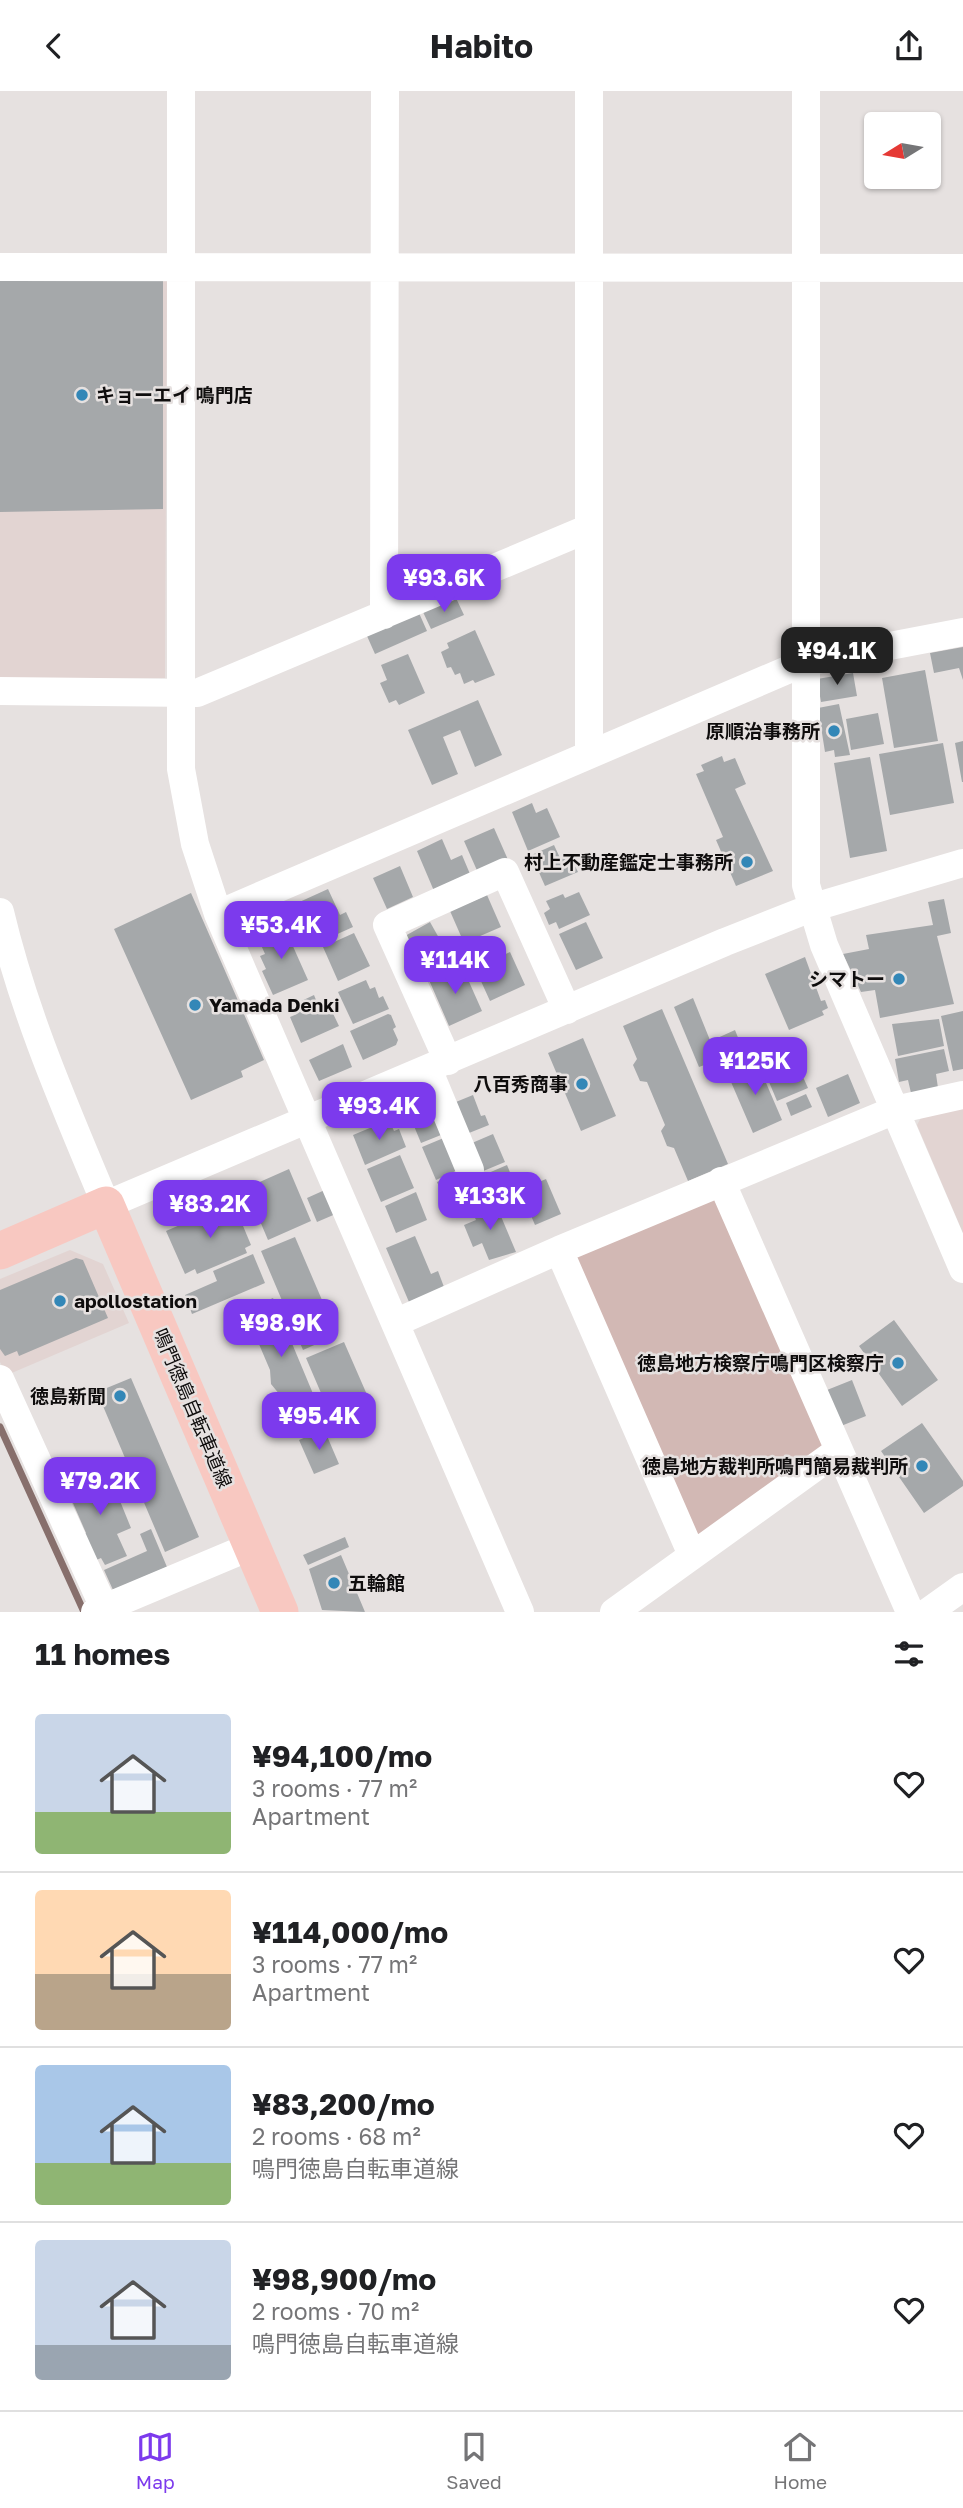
<!DOCTYPE html>
<html lang="en">
<head>
<meta charset="utf-8">
<style>
  :root { --surface:#fff; --page:#f2f2f2; --text:#202124; --muted:#757577; --line:#e0e0e0; --accent:#7c3aed }
  body { margin:0; font-family:"Golos Text","Noto Sans JP",sans-serif; background:var(--page); color:var(--text); height:100vh; display:flex; flex-direction:column; font-size:26px; white-space:nowrap }
  * { box-sizing:border-box; margin:0 }
  p { font-size:23px; color:var(--muted) }
  .icon { flex:none; width:38px; height:38px; fill:none; stroke:currentColor; stroke-width:2; stroke-linecap:round; stroke-linejoin:round }
  .map { position:relative; height:1521px; overflow:hidden }
  .drawer { display:flex; flex-direction:column; background:var(--surface); flex:1 }
  .drawer>* { flex:none }
  .needle { width:46px; rotate:259deg }
  .controls { position:absolute; left:864px; top:21px; display:grid; gap:14px }
  .controls a { display:grid; place-items:center; width:77px; height:77px; border-radius:7px; background:var(--surface); box-shadow:0 2px 5px #0004; font-size:35px }
  .price { position:absolute; translate:-50% -60px; padding:0 16px; border-radius:14px; background:var(--accent); color:#fff; font-size:23px; line-height:46px; filter:drop-shadow(0 2px 4px #0008) }
  .price::after { content:''; position:absolute; left:50%; top:42px; width:21px; height:16px; margin-left:-10px; background:inherit; clip-path:polygon(0 0,100% 0,50% 100%) }
  .price.selected { background:#222; color:#fff }
  ul { padding:0; list-style:none }
  li { display:flex; align-items:center; gap:21px; height:175px; padding:0 35px }
  li+li { border-top:2px solid var(--line) }
  li span { display:grid; place-items:center; flex:none; width:196px; height:140px; border-radius:7px; color:#555 }
  li>.icon { margin-inline-start:auto }
  span .icon { width:84px; height:84px; fill:#fffc; stroke-width:1 }
  li b { font-size:30px }
  h2 { display:flex; justify-content:space-between; align-items:center; height:84px; padding:0 35px; font-size:30px }
  header { display:flex; justify-content:space-between; align-items:center; height:91px; padding:0 35px; background:var(--surface); font-size:32px; font-weight:700 }
  .tabs { display:flex; justify-content:space-around; align-items:center; height:98px; border-top:2px solid var(--line); background:var(--surface); font-size:19px; color:var(--muted) }
  .tabs a { display:grid; justify-items:center; gap:4px }
  .tabs .selected { color:var(--accent) }
  .map>svg:first-child { display:block }
  .built { fill:#e2d4d2 }
  .green { fill:#d2b8b4 }
  .lines { fill:none; stroke-linecap:round; stroke-linejoin:round }
  .stream { stroke:#876f6c; stroke-width:7 }
  .building { fill:#a5a8aa }
  .minor { stroke:#fff; stroke-width:28 }
  .major { stroke:#f8c8c1; stroke-width:37 }
  .poi-dot { fill:#3387b7; stroke:#e6e1e0; stroke-width:2.5 }
  .labels { text-anchor:middle; stroke-width:5; stroke-linejoin:round; paint-order:stroke }
  .poi-label { font-size:19px; font-weight:bold; fill:#0f0d0d; stroke:#e6e1e0; text-anchor:end }
  .street-label { font-size:19px; fill:#0f0d0d; stroke:#e6e1e0 }
</style>
</head>
<body>
<header><svg class="icon" aria-label="back" viewBox="0 0 24 24"><path d="M15 5l-7 7 7 7"/></svg>Habito<svg class="icon" aria-label="share" viewBox="0 0 24 24"><path d="M12 15V3M7 8l5-5 5 5M5 13v7h14v-7"/></svg></header>
<div class="map">
<svg width="963" height="1521" viewBox="0 0 963 1521">
  <rect width="100%" height="100%" fill="#e6e1e0"/>
  <path class="built" d="M0,185L167,186L165,587L0,588Z
    M963,1014V1142L917,1034L923,1023Z
    M70,1159L103,1173L129,1232L7,1284L0,1271V1188Z"/>
  <path class="green" d="M718,1106L825,1355L696,1446L574,1165Z"/>
  <g class="lines">
    <path class="stream" d="M0,1336L84,1521"/>
  </g>
  <path class="building" d="M0,188L163,189V418L0,421Z
    M456,507L464,524L431,538L423,521Z
    M419,522L427,540L375,563L367,545Z
    M475,539L495,584L475,592L473,589L464,593L460,582L455,584L451,576L447,577L441,561L449,557L447,552Z
    M963,556V589L959,577L934,582L930,562Z
    M408,563L425,602L399,614L396,609L389,612L380,592L387,589L381,574Z
    M925,579L938,650L894,657L882,587Z
    M853,582L857,605L821,611L817,588Z
    M478,609L502,664L475,676L460,639L443,646L458,683L432,694L408,639Z
    M839,613L850,664L835,666L834,659L825,661L818,617Z
    M878,622L884,653L851,659L846,628Z
    M963,650V691H962L955,652Z
    M943,652L954,712L890,724L879,663Z
    M722,665L724,671L735,667L746,693L735,698L773,780L736,795L716,749L723,746L696,683L704,680L701,674Z
    M870,666L887,760L850,767L834,672Z
    M532,712L536,722L547,717L560,746L528,760L512,721Z
    M494,737L509,771L479,784L464,750Z
    M442,748L451,769L462,764L470,783L434,800L417,760Z
    M554,754L560,767L569,763L578,781L545,795L537,777L533,780L527,766Z
    M400,775L413,806L387,818L373,787Z
    M328,798L340,824L346,821L353,836L313,854L295,813Z
    M579,801L590,824L559,838L556,831L549,834L544,822L550,818L546,810L563,803L565,807Z
    M191,802L264,969L241,980L243,986L191,1009L114,838Z
    M487,804L501,836L464,852L450,820Z
    M944,808L951,842L937,845L954,913L880,927L875,899L861,901L843,863L869,858L866,844L933,834L928,811Z
    M430,831L448,863L445,864L446,867L420,879L405,845Z
    M586,831L603,867L576,879L559,843Z
    M283,833L308,889L273,904L262,880L266,878L260,865L265,863L257,845Z
    M354,842L370,875L338,890L323,856Z
    M510,861L525,894L490,910L475,877Z
    M805,866L821,910L825,909L828,917L822,920L824,924L789,939L765,883Z
    M462,875L482,920L449,935L429,889Z
    M366,889L370,898L375,896L379,907L383,905L389,918L353,933L338,901Z
    M314,904L318,914L327,910L339,935L301,952L290,926L297,923L293,914Z
    M693,907L718,969L699,976L674,916Z
    M662,918L728,1073L688,1090L674,1057L667,1055L661,1040L665,1034L647,991L640,990L633,974L637,968L623,935Z
    M963,920V978L953,980L941,925Z
    M388,923L391,924L396,936L393,938L398,949L396,954L363,969L350,940Z
    M939,928L944,955L898,965L892,933Z
    M735,939L747,969L726,978L713,949Z
    M583,947L616,1025L581,1040L548,962Z
    M343,953L352,976L319,990L309,969Z
    M944,958L949,980L936,983L938,997L911,1002L908,989L899,991L895,968Z
    M794,966L808,997L777,1010L764,979Z
    M757,971L782,1029L753,1042L728,984Z
    M848,983L860,1012L828,1026L816,997Z
    M806,1003L812,1016L791,1025L786,1012Z
    M473,1004L481,1025L485,1024L489,1034L464,1044L451,1013Z
    M434,1012L446,1042L421,1052L409,1023Z
    M389,1029L394,1040L399,1038L406,1056L365,1074L353,1044Z
    M493,1043L505,1071L481,1081L472,1052Z
    M446,1046L460,1078L436,1089L422,1056Z
    M400,1064L414,1097L381,1111L367,1078Z
    M507,1074L516,1096L481,1111L472,1089Z
    M289,1078L311,1130L268,1149L246,1097Z
    M451,1085L454,1093L464,1090L474,1114L451,1124L437,1091Z
    M546,1088L561,1123L535,1134L520,1099Z
    M327,1098L338,1122L317,1131L307,1107Z
    M416,1101L427,1129L396,1142L385,1115Z
    M233,1111L251,1154L245,1157L247,1162L197,1183L195,1178L185,1183L166,1140Z
    M495,1111L516,1161L489,1169L482,1152L473,1156L464,1134L476,1129L472,1121Z
    M415,1145L431,1183L438,1180L444,1196L409,1211L386,1157Z
    M295,1146L337,1244L303,1259L261,1160Z
    M253,1163L265,1192L192,1223L185,1204L217,1190L213,1180Z
    M76,1167L83,1169L108,1227L19,1265L17,1260L5,1265L0,1258V1199Z
    M273,1207L319,1317L291,1329L280,1304L271,1293L270,1279L250,1232L241,1221Z
    M894,1229L938,1289L902,1315L859,1255Z
    M344,1251L368,1306L330,1323L306,1267Z
    M131,1287L199,1446L165,1461L97,1301Z
    M852,1289L866,1325L841,1335L827,1299Z
    M922,1332L963,1390V1395L924,1422L881,1360Z
    M324,1338L339,1373L314,1383L299,1349Z
    M107,1378L131,1437L117,1443L127,1465L105,1474L101,1467L92,1471L81,1445L86,1442L66,1396Z
    M151,1438L167,1476L113,1499L104,1479L147,1460L140,1443Z
    M345,1446L349,1456L308,1474L303,1464Z
    M341,1464L365,1521L322,1519L309,1478Z"/>
  <g class="lines">
    <path class="minor" d="M181,0V678L195,753L218,823L520,1521
      M806,0V794L824,854L963,1178
      M0,176L963,177
      M384,524L385,0
      M0,600L197,602L587,438
      M589,663V0
      M0,821C24,923 66,1018 106,1114L725,851L811,817L963,772
      M218,823L806,571L963,541
      M448,970L387,834L505,781L567,919
      M428,978L470,1079
      M721,1090L910,1521
      M559,1159L692,1464
      M397,1231L559,1159L895,1019L963,1004
      M0,1288L106,1521
      M95,1521L252,1455
      M614,1521L839,1359
      M928,1521L963,1496"/>
    <path class="major" d="M0,1160L106,1114L280,1521"/>
  </g>
  <g class="poi-dot">
    <circle cx="82" cy="304" r="7"/>
    <circle cx="834" cy="640" r="7"/>
    <circle cx="747" cy="771" r="7"/>
    <circle cx="899" cy="888" r="7"/>
    <circle cx="195" cy="914" r="7"/>
    <circle cx="582" cy="993" r="7"/>
    <circle cx="60" cy="1210" r="7"/>
    <circle cx="898" cy="1272" r="7"/>
    <circle cx="120" cy="1305" r="7"/>
    <circle cx="922" cy="1375" r="7"/>
    <circle cx="334" cy="1492" r="7"/>
  </g>
  <g class="labels">
    <g class="poi-label">
      <text x="96" y="311" text-anchor="start">キョーエイ 鳴門店</text>
      <text x="820" y="647">原順治事務所</text>
      <text x="733" y="778">村上不動産鑑定士事務所</text>
      <text x="885" y="895">シマトー</text>
      <text x="209" y="921" text-anchor="start">Yamada Denki</text>
      <text x="568" y="1000">八百秀商事</text>
      <text x="74" y="1217" text-anchor="start">apollostation</text>
      <text x="884" y="1279">徳島地方検察庁鳴門区検察庁</text>
      <text x="106" y="1312">徳島新聞</text>
      <text x="908" y="1382">徳島地方裁判所鳴門簡易裁判所</text>
      <text x="348" y="1499" text-anchor="start">五輪館</text>
    </g>
    <g class="street-label">
      <text transform="translate(193 1317) rotate(67)" y="7">鳴門徳島自転車道線</text>
    </g>
  </g>
</svg>
<div class="controls">
<a><svg class="needle" viewBox="-14 -14 28 28"><path d="M0-13l5 13h-10z" fill="#e53935"/><path d="M0 13l5-13h-10z" fill="#757577"/></svg></a>
</div>
<b class="price" style="left:444px;top:523px">¥93.6K</b>
<b class="price selected" style="left:837px;top:596px">¥94.1K</b>
<b class="price" style="left:281px;top:870px">¥53.4K</b>
<b class="price" style="left:455px;top:905px">¥114K</b>
<b class="price" style="left:755px;top:1006px">¥125K</b>
<b class="price" style="left:379px;top:1051px">¥93.4K</b>
<b class="price" style="left:490px;top:1141px">¥133K</b>
<b class="price" style="left:210px;top:1149px">¥83.2K</b>
<b class="price" style="left:281px;top:1268px">¥98.9K</b>
<b class="price" style="left:319px;top:1361px">¥95.4K</b>
<b class="price" style="left:100px;top:1426px">¥79.2K</b>
</div>
<section class="drawer">
<h2>11 homes<svg class="icon" aria-label="filters" viewBox="0 0 24 24"><path d="M4 7h16M4 17h16"/><circle cx="9" cy="7" r="2"/><circle cx="15" cy="17" r="2"/></svg></h2>
<ul>
<li><span style="background:linear-gradient(#c9d6e8 70%,#8fb573 0)"><svg class="icon" aria-label="home" viewBox="0 0 24 24"><path d="M3 11l9-7 9 7M6 9v11h12V9"/></svg></span><div><b>¥94,100/mo</b><p>3 rooms · 77 m²</p><p>Apartment</p></div><svg class="icon" aria-label="heart" viewBox="0 0 24 24"><path d="M12 20l-8-8c-3-5 5-10 8-4 3-6 11-1 8 4z"/></svg></li>
<li><span style="background:linear-gradient(#ffd9b3 60%,#b9a48a 0)"><svg class="icon" aria-label="home" viewBox="0 0 24 24"><path d="M3 11l9-7 9 7M6 9v11h12V9"/></svg></span><div><b>¥114,000/mo</b><p>3 rooms · 77 m²</p><p>Apartment</p></div><svg class="icon" aria-label="heart" viewBox="0 0 24 24"><path d="M12 20l-8-8c-3-5 5-10 8-4 3-6 11-1 8 4z"/></svg></li>
<li><span style="background:linear-gradient(#a9c7e8 70%,#8fb573 0)"><svg class="icon" aria-label="home" viewBox="0 0 24 24"><path d="M3 11l9-7 9 7M6 9v11h12V9"/></svg></span><div><b>¥83,200/mo</b><p>2 rooms · 68 m²</p><p>鳴門徳島自転車道線</p></div><svg class="icon" aria-label="heart" viewBox="0 0 24 24"><path d="M12 20l-8-8c-3-5 5-10 8-4 3-6 11-1 8 4z"/></svg></li>
<li><span style="background:linear-gradient(#c9d6e8 75%,#9aa5b1 0)"><svg class="icon" aria-label="home" viewBox="0 0 24 24"><path d="M3 11l9-7 9 7M6 9v11h12V9"/></svg></span><div><b>¥98,900/mo</b><p>2 rooms · 70 m²</p><p>鳴門徳島自転車道線</p></div><svg class="icon" aria-label="heart" viewBox="0 0 24 24"><path d="M12 20l-8-8c-3-5 5-10 8-4 3-6 11-1 8 4z"/></svg></li>
</ul>
</section>
<nav class="tabs">
<a class="selected"><svg class="icon" aria-label="map" viewBox="0 0 24 24"><path d="M3 6l6-2 6 2 6-2v14l-6 2-6-2-6 2zM9 4v14M15 6v14"/></svg>Map</a>
<a><svg class="icon" aria-label="saved" viewBox="0 0 24 24"><path d="M7 4h10v16l-5-4-5 4z"/></svg>Saved</a>
<a><svg class="icon" aria-label="home" viewBox="0 0 24 24"><path d="M3 11l9-7 9 7M6 9v11h12V9"/></svg>Home</a>
</nav>
</body>
</html>
